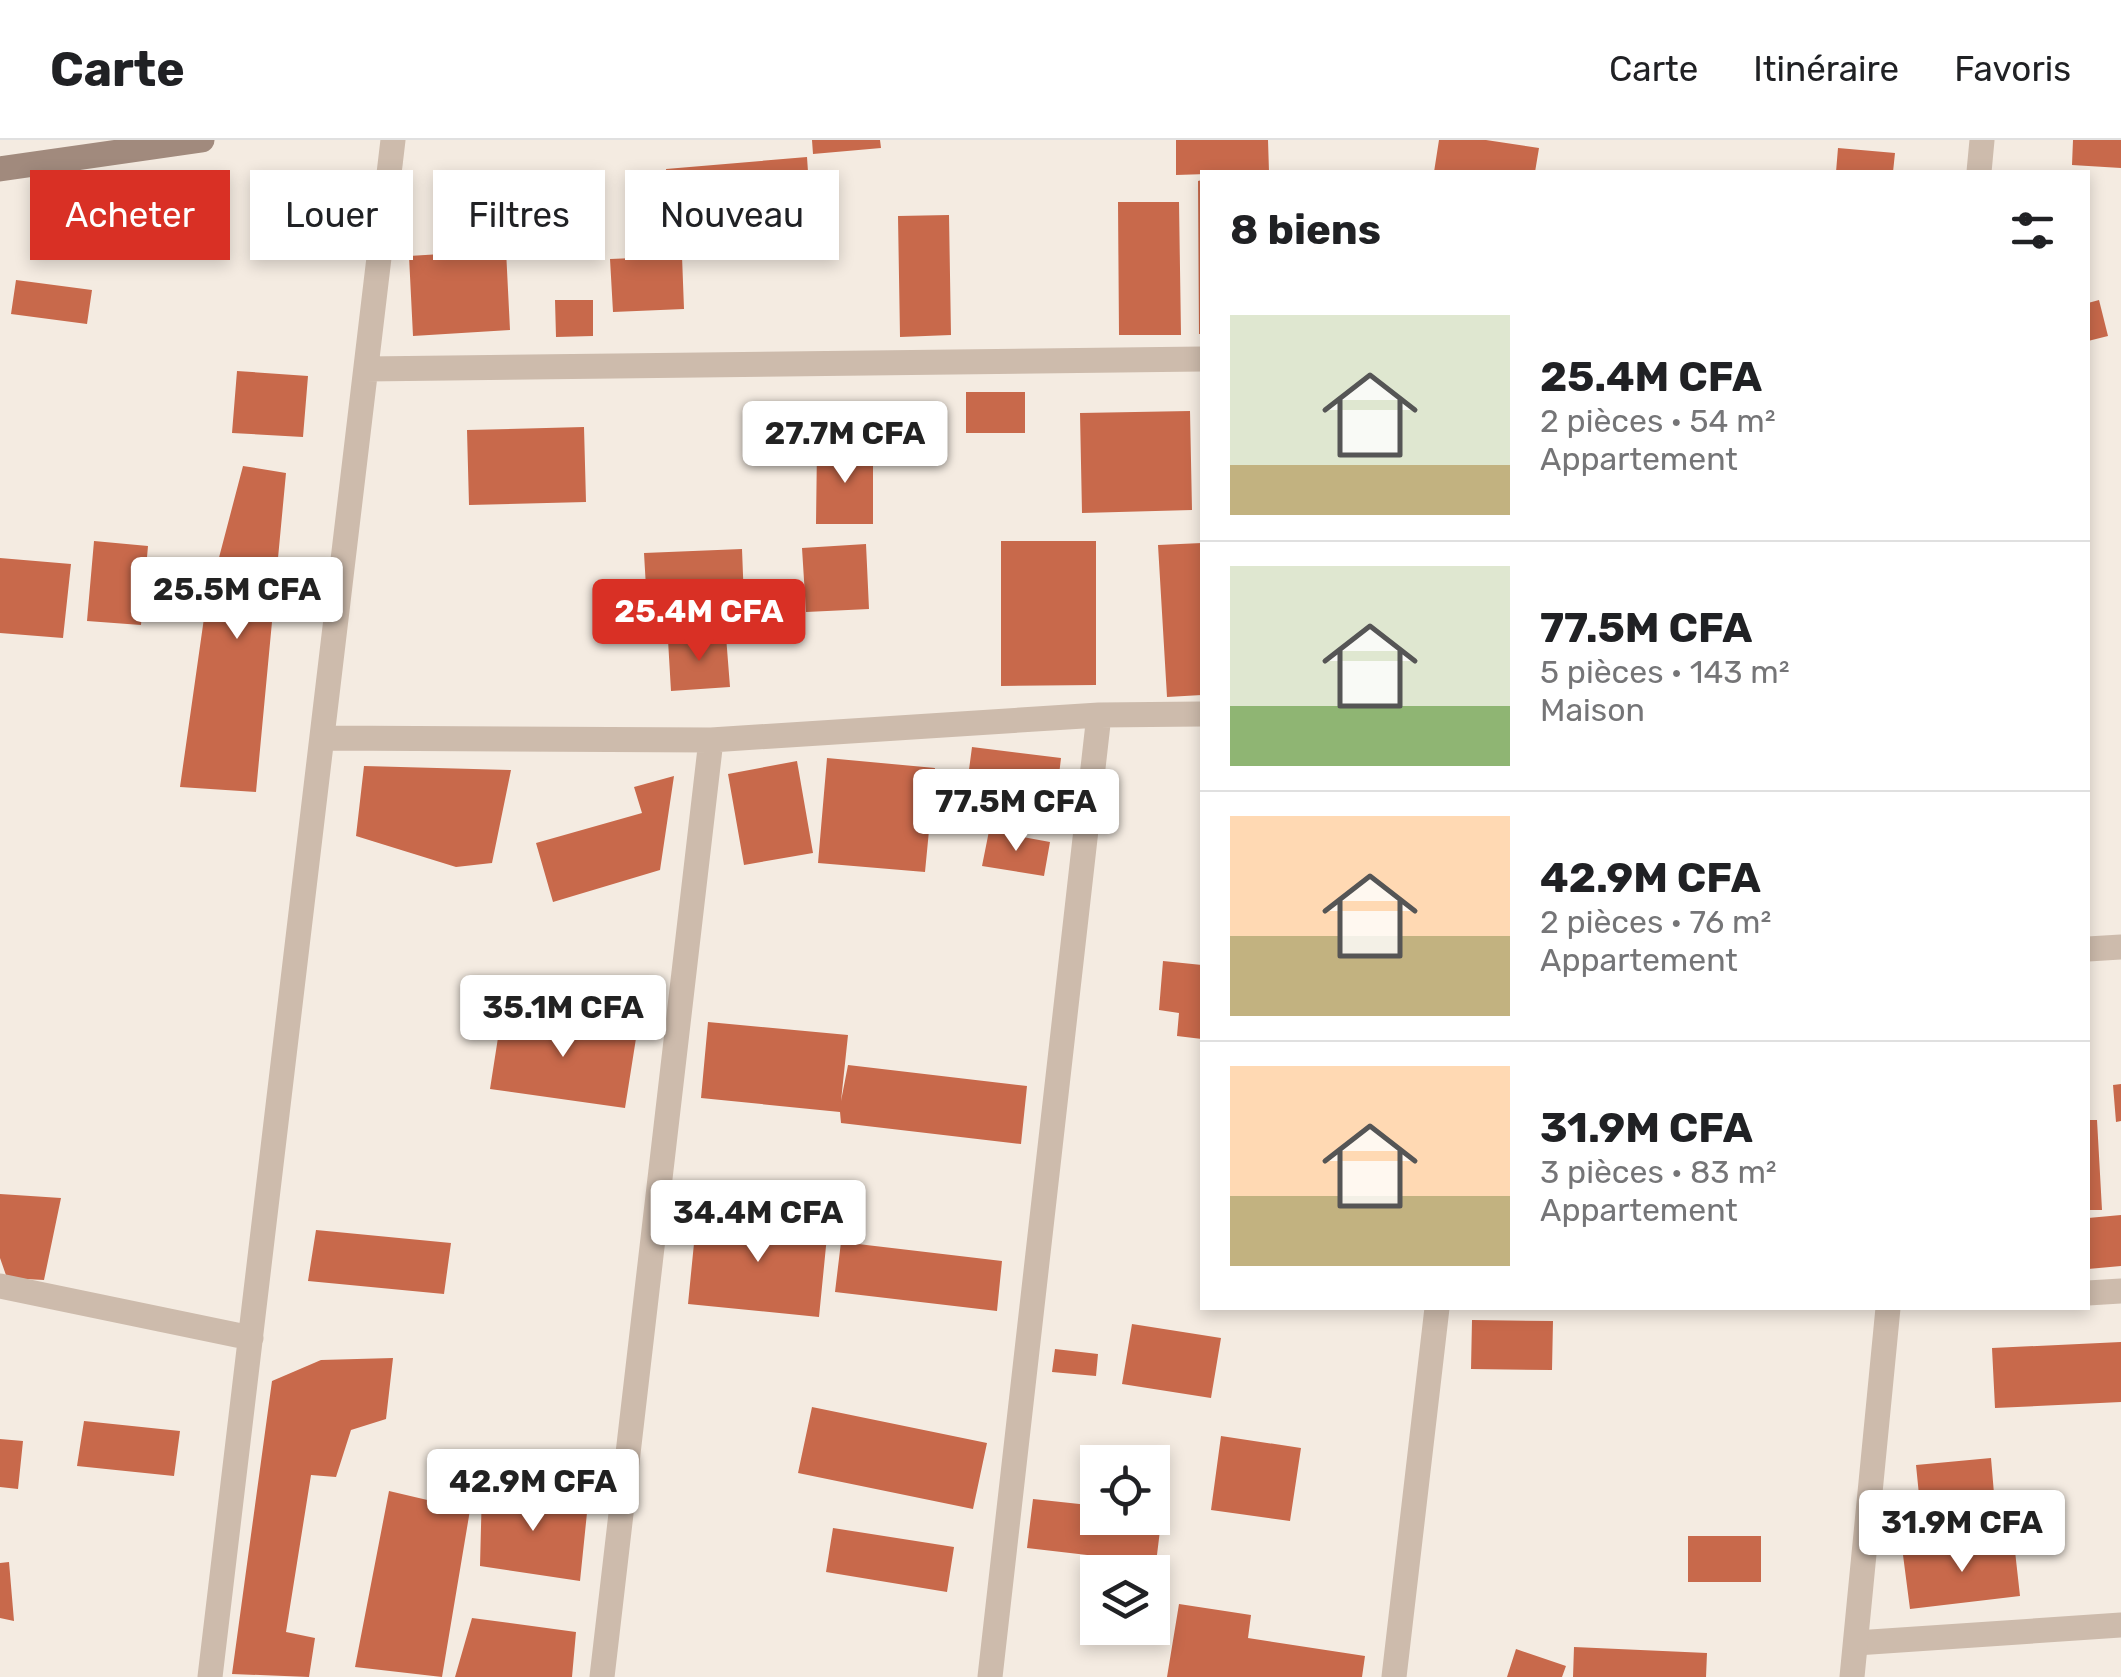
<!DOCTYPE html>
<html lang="fr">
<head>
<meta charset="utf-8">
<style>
  :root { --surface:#fff; --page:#f2f2f2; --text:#202124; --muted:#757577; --line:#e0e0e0; --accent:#d93025 }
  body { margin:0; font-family:Rubik,sans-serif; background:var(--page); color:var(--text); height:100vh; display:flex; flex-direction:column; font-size:38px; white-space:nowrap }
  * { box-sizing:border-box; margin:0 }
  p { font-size:32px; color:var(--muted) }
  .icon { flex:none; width:55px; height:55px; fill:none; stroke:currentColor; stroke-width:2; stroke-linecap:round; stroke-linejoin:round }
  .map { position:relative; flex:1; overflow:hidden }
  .panel { position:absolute; left:1200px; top:30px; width:890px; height:1140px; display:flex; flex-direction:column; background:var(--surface); border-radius:0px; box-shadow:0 5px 15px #0003 }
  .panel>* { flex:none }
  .hud { position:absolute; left:30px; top:30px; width:950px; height:90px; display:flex; gap:20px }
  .tools { position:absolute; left:1080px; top:1305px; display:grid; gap:20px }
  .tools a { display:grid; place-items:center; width:90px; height:90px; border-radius:0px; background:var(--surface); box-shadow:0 5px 15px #0003; font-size:50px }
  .price { position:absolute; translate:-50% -85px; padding:0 22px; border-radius:10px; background:#fff; color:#222; font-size:32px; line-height:65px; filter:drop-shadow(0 2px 5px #0008) }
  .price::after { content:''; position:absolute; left:50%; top:60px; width:30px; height:22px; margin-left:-15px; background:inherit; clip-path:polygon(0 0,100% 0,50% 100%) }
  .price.active { background:var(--accent); color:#fff }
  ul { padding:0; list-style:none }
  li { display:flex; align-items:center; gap:30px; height:250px; padding:0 30px }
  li+li { border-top:2px solid var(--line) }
  li span { display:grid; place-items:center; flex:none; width:280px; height:200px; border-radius:0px; color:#555 }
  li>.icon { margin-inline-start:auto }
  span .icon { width:120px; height:120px; fill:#fffc; stroke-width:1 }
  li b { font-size:42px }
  h2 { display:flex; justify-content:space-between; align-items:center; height:120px; padding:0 30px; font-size:42px }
  .chip { padding:0 35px; border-radius:0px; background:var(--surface); box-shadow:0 5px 15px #0003; font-size:35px; line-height:90px }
  .chip.active { background:var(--accent); color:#fff }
  header { display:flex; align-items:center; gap:60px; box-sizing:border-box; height:140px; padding:0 50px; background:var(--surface); border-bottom:2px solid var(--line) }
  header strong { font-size:48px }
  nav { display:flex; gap:55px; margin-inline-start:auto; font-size:35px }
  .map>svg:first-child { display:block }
  .building { fill:#c8694b }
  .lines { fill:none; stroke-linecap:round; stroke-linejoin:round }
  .minor { stroke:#cdbbac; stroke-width:25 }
  .tertiary { stroke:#cdbbac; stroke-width:25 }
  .secondary { stroke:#a18a7d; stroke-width:25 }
</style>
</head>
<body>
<header>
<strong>Carte</strong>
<nav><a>Carte</a><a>Itinéraire</a><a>Favoris</a></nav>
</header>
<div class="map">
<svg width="2121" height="1537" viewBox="0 0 2121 1537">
  <rect width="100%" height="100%" fill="#f4ebe1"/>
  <path class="building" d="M812,0H880L881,8L813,14Z
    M1176,0H1268L1269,32L1176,35Z
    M1439,0H1486L1539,8L1535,32H1434Z
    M2073,0H2121V28L2072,25Z
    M1838,8L1895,13L1893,32H1836Z
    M807,17L811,76L671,88L666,29Z
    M1202,40V194H1199L1198,41Z
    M1118,62H1179L1181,195H1119Z
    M949,75L951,195L900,197L898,76Z
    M506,110L510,190L413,196L409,116Z
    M682,116L684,169L613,172L610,119Z
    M16,140L92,150L87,184L11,174Z
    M555,160H593V196L556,197Z
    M2099,160L2108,196L2088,201V163Z
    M237,231L308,236L303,297L232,293Z
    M966,252H1025V293H966Z
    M1190,271L1192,370L1082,373L1080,273Z
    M584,287L586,362L469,365L467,290Z
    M817,307L873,308V384H816Z
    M243,326L286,333L256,652L180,647L205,471Z
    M94,401L148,406L141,485L87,481Z
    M1001,401H1096V545L1001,546Z
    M1202,403V555L1167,557L1158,405Z
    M866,404L869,469L806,472L802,408Z
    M742,409L744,461L647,465L644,413Z
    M0,418L71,424L63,498L0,493Z
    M726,496L730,547L671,551L668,500Z
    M972,607L1061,618L1053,686L963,675Z
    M827,618L935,628L925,732L818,723Z
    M797,621L813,713L744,725L728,634Z
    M364,626L511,630L492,723L456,727L356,696Z
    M674,636L660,730L553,762L536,703L642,673L634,647Z
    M989,691L1050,702L1044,736L982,726Z
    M1163,821L1202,825V899L1177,896L1179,873L1159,870Z
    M502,872L637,892L625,968L490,949Z
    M708,882L848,895L841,961L848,925L1027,946L1021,1004L841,983L840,972L701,958Z
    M2121,944V981L2116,982L2113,945Z
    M2088,980H2097L2102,1070H2088Z
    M0,1054L61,1058L44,1140L7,1138L0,1118Z
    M697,1073L828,1086L819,1177L688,1164Z
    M2121,1075V1126L2088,1129V1078Z
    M316,1090L451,1103L444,1154L308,1141Z
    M841,1102L1002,1121L997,1171L835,1152Z
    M1472,1180L1553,1181L1552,1230L1471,1229Z
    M1132,1184L1221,1198L1211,1258L1122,1244Z
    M2121,1202V1262L1995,1268L1992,1208Z
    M1055,1209L1098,1214L1096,1236L1052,1232Z
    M393,1218L386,1279L351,1290L336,1337L311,1335L286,1492L315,1498L309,1537L232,1534L272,1241L321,1220Z
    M812,1267L987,1303L973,1369L798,1333Z
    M84,1281L180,1291L174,1336L77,1326Z
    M1221,1296L1301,1308L1290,1381L1211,1370Z
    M0,1299L23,1301L18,1349L0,1347Z
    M1991,1318L1997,1389L1923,1395L1916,1325Z
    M482,1348L588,1363L580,1441L480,1426Z
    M389,1351L470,1370L442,1537L355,1527Z
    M1033,1359L1098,1366V1378H1152V1373L1162,1374L1156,1423L1027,1408Z
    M833,1388L954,1407L947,1452L826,1432Z
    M1688,1396H1761V1442H1688Z
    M2014,1402L2020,1456L1910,1469L1903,1415Z
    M9,1422L14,1481L0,1478V1423Z
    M1179,1464L1251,1475L1248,1498L1365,1516L1362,1537H1167Z
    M472,1478L576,1492L572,1537H455Z
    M1574,1507L1707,1513L1706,1537H1573Z
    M1516,1509L1566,1526L1562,1537H1507Z"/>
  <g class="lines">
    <path class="minor" d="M366,229L1202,219
      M322,598L711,600L1099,575L1202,574
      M2088,809L2121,807
      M0,1146L251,1198
      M2088,1153L2121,1151
      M1856,1503L2121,1485
      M210,1537L393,0
      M602,1537L711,600
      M990,1537L1099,575
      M1394,1537L1437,1168"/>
    <path class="tertiary" d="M1979,32L1982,0
      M1852,1537L1888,1168"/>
    <path class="secondary" d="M0,29L202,0"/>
  </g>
</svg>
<div class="tools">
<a><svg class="icon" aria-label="locate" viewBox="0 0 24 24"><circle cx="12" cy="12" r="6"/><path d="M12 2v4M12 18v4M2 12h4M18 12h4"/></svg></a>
<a><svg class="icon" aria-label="layers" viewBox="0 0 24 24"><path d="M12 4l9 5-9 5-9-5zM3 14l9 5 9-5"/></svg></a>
</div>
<b class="price" style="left:845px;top:346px">27.7M CFA</b>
<b class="price" style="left:237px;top:502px">25.5M CFA</b>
<b class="price active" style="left:699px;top:524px">25.4M CFA</b>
<b class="price" style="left:1016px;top:714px">77.5M CFA</b>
<b class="price" style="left:563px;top:920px">35.1M CFA</b>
<b class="price" style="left:758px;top:1125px">34.4M CFA</b>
<b class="price" style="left:533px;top:1394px">42.9M CFA</b>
<b class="price" style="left:1962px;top:1435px">31.9M CFA</b>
<div class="hud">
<a class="chip active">Acheter</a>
<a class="chip">Louer</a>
<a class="chip">Filtres</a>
<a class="chip">Nouveau</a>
</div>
<section class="panel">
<h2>8 biens<svg class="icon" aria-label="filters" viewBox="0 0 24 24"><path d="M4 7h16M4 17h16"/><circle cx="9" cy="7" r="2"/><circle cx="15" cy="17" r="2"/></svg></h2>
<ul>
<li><span style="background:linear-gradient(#dfe7d0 75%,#c2b280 0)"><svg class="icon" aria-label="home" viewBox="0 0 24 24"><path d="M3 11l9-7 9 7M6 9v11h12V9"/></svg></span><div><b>25.4M CFA</b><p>2 pièces · 54 m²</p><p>Appartement</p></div></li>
<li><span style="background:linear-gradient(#dfe7d0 70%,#8fb573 0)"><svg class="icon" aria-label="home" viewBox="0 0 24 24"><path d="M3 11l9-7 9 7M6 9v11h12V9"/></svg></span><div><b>77.5M CFA</b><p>5 pièces · 143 m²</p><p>Maison</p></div></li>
<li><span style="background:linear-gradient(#ffd9b3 60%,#c2b280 0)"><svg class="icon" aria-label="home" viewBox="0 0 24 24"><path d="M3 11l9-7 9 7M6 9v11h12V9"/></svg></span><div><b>42.9M CFA</b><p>2 pièces · 76 m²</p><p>Appartement</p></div></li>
<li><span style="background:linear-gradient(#ffd9b3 65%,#c2b280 0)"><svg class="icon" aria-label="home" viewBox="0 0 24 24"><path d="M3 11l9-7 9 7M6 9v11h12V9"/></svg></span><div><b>31.9M CFA</b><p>3 pièces · 83 m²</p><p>Appartement</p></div></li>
</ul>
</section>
</div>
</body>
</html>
